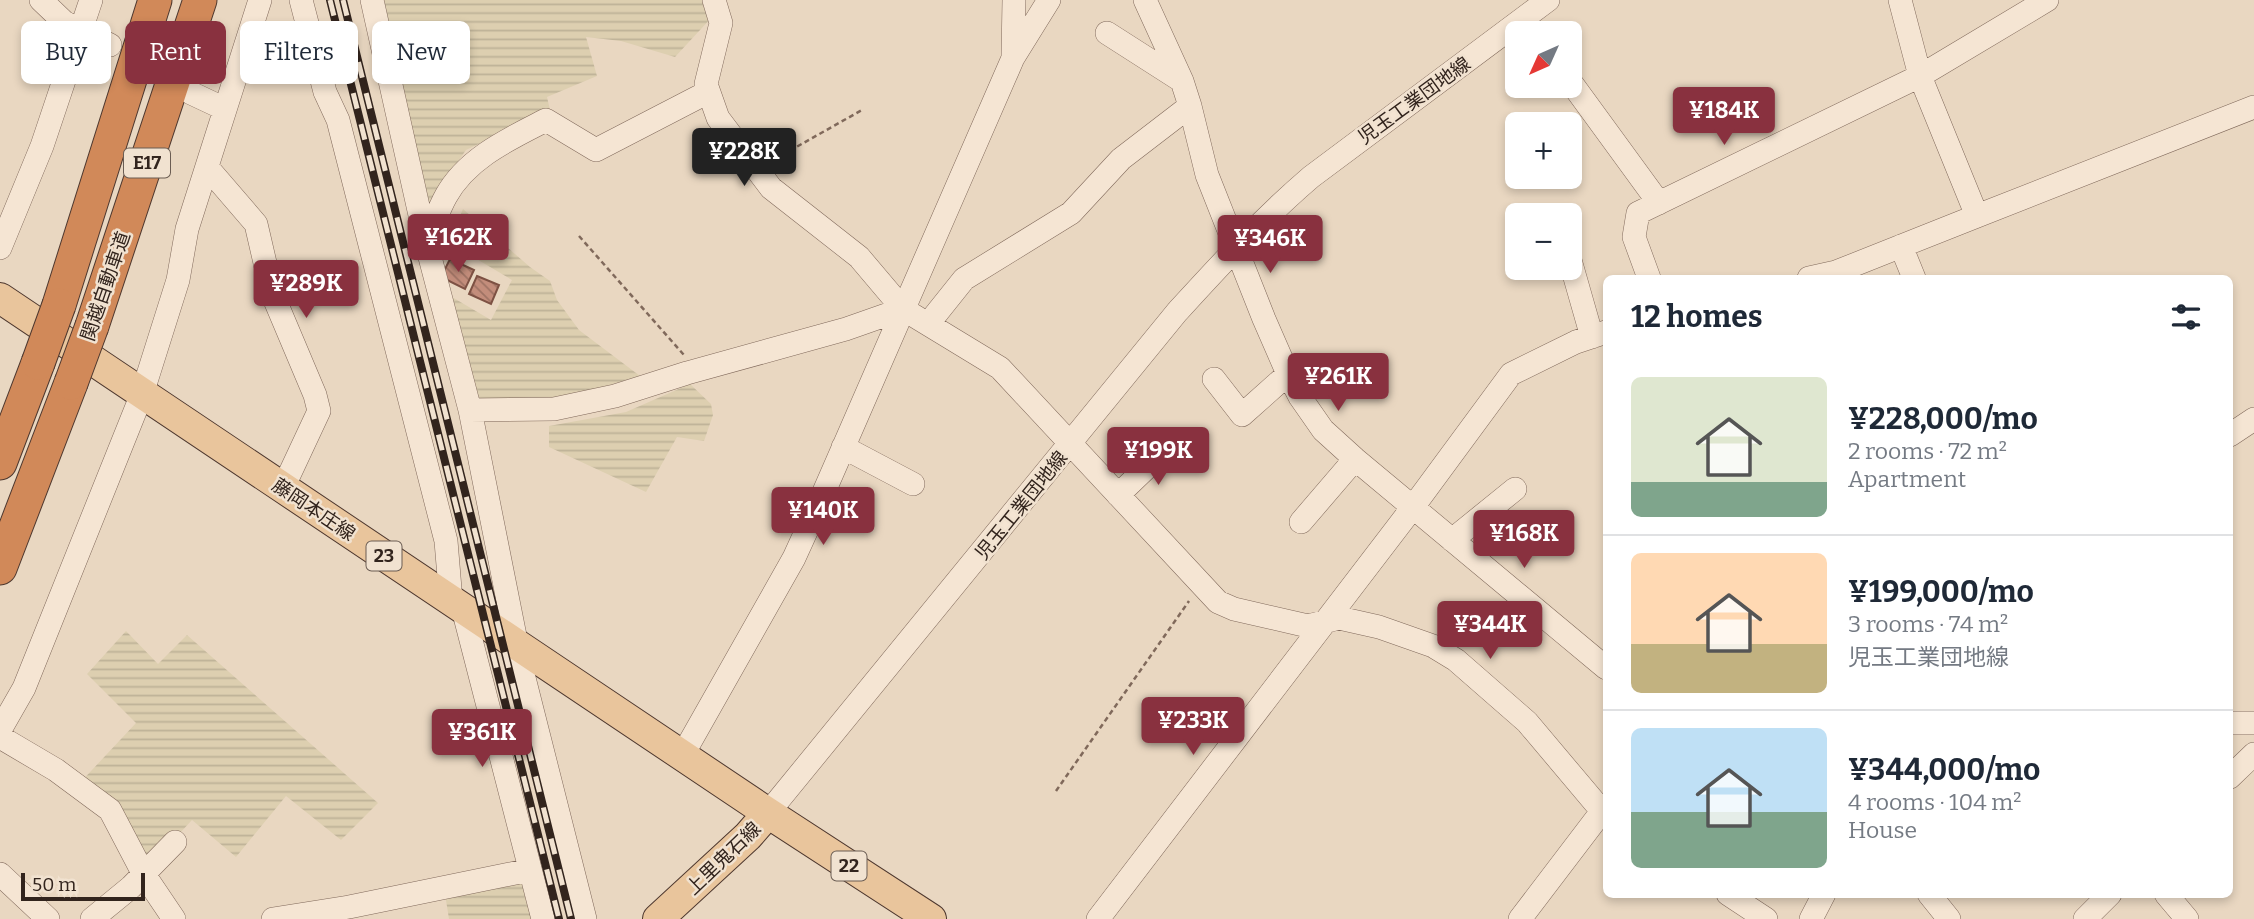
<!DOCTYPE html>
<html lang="en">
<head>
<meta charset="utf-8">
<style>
  :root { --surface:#fff; --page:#f6f6f7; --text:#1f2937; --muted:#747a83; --line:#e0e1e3; --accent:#89313f }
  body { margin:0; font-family:Bitter,"Noto Sans JP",serif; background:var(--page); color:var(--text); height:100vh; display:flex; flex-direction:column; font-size:26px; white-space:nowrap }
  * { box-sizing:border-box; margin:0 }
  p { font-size:23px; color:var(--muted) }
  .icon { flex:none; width:38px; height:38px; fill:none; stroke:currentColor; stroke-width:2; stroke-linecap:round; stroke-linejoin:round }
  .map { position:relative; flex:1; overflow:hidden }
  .details { position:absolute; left:1603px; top:275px; width:630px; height:623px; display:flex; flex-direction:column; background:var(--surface); border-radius:10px; box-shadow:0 4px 10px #0003 }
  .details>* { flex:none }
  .banner { position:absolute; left:21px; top:21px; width:665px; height:63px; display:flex; gap:14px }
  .needle { width:46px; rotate:225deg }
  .fabs { position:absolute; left:1505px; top:21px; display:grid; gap:14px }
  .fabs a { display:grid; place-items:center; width:77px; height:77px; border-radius:10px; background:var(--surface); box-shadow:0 4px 10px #0003; font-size:35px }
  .scale { position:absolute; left:21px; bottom:18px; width:124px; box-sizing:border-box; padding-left:7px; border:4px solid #32241d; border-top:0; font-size:19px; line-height:24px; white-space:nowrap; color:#32241d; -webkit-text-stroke:5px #f1e2d0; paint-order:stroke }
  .price { position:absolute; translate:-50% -60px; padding:0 16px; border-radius:7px; background:var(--accent); color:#fff; font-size:23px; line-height:46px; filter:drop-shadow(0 2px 4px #0008) }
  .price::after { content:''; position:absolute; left:50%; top:42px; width:21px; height:16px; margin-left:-10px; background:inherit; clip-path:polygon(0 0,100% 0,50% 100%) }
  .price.on { background:#222; color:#fff }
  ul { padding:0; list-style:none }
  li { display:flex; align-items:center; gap:21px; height:175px; padding:0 28px }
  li+li { border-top:2px solid var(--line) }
  li span { display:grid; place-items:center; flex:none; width:196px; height:140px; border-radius:10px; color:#555 }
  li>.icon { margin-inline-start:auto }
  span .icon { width:84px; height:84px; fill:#fffc; stroke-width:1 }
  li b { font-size:30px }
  h2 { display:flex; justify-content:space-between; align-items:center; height:84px; padding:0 28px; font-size:30px }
  .tag { padding:0 24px; border-radius:10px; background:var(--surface); box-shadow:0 4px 10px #0003; font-size:24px; line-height:63px }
  .tag.on { background:var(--accent); color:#fff }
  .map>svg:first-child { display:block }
  .farmland { fill:url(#farmland-rules) }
  .building { fill:url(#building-back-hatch); stroke:#7d5143; stroke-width:2 }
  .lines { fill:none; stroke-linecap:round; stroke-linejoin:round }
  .minor-casing { stroke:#80695b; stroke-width:24 }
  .major-casing { stroke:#4e382f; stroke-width:32 }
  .highway-casing { stroke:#4e382f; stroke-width:35 }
  .path { stroke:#80695b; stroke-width:2.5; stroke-dasharray:5 3.5; stroke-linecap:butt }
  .minor { stroke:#f5e5d3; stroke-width:23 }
  .major { stroke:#e9c59c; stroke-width:30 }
  .highway { stroke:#d18959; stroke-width:33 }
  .rail-casing { stroke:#32241d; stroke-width:8 }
  .rail { stroke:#f1e2d0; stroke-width:5; stroke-dasharray:16; stroke-linecap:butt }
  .highway-bridge-casing { stroke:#4e382f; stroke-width:35; stroke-linecap:butt }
  .highway-bridge { stroke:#d18959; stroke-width:33 }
  .labels { text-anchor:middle; stroke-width:5; stroke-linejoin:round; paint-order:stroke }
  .shield { fill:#f1e2d0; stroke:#6b5d53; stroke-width:2 }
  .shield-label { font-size:18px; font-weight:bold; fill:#32241d }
  .street-label { font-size:19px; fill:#32241d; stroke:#f1e2d0 }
</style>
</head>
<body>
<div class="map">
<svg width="2254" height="919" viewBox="0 0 2254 919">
  <defs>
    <pattern id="farmland-rules" width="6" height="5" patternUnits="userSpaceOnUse" patternTransform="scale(1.75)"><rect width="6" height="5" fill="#ddcfb0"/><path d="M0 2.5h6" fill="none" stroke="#beb297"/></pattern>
    <pattern id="building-back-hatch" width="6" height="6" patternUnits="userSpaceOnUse" patternTransform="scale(1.75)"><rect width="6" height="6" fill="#c38d7b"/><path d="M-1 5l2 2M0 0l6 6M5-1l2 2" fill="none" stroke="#9f7364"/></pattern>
  </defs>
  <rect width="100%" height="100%" fill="#e9d7c1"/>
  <path class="farmland" d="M380,0H705L713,16L675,57L621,41L586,37L597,76L547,97L550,110L466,150L443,183L428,218Z
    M463,209L530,267L550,281L557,300L579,330L640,376L572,396L478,401L452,297L491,320L512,280L448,242Z
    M690,384L711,404L713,415L704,441L677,437L646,492L549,447V426L626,412Z
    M126,631L158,664L187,635L378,803L341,840L286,796L236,857L192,820L143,873L110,810L77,786L136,723L87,674Z
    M521,877L532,919H449L445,894Z"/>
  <path class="building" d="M450,259L474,270L465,289L441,277Z
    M477,276L499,285L491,304L469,294Z"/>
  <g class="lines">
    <g class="minor-casing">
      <path id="minor" d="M41,0L64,22L110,45
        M301,0L325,92L338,120L446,541L451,601
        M372,0L426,242L470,410L521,666L585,919
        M714,0L721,23L706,84L718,118L771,188L859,257L903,309L1000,368L1218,602L1234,609L1308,626L1339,618L1379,627L1433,646L1456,660L1527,722L1602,811
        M1145,0L1182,81L1190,106L1207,175L1264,319L1288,374L1300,397L1323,430L1355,459L1606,668
        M1900,0L1920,76L1977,216L2254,107
        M1107,33L1182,81
        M1013,56L1014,0
        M1570,81L1659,203
        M191,93L225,109
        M207,167L256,224L272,293L315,395L319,411L283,488
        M426,242C433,227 438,210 446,196C467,158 509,139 546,120L596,150L708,92
        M1901,246L1914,278
        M0,248L42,146L91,0
        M1570,260L1592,337
        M1649,278L1634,237L1638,213L1920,76L2047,0
        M1809,278L1836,272L1977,216
        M928,324L964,279L1071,213L1121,159L1190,106
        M1214,379L1242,415L1288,374
        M470,410L554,409L615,396L687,373L846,329L903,309
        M2230,435L2254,419
        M843,447L913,484
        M1118,495L1168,447
        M1301,522L1355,459
        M1452,540L1515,489
        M463,609L543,919
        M2230,723H2254
        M0,730L24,688L142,394L178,280L187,229L260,0
        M0,737L56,770L110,810L143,873L174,919
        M682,756L794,558L820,501L1013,58L1049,0
        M2230,777L2254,754
        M768,813L1177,312C1220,265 1262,219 1311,177L1548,0
        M0,874L48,919
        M1728,894L1766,919
        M1929,894L1949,919
        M2166,894L2187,919
        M92,919L131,887L175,842
        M273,919L349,907L530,870
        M1098,919L1413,507L1511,374L1576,342L1606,332
        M1520,919L1606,806
        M1811,919L1824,894
        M2085,919L2110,894"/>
    </g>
    <g class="major-casing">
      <path id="major" d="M0,298L768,813L931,919
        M658,919L748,836L768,813"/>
    </g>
    <g class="highway-casing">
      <path id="highway" d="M59,305L155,0
        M92,326L200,0
        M0,463L38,363
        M0,568L71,383"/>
    </g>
    <path class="path" d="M775,159L862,110
      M579,236L684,355
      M1056,791L1189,601"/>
    <use href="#minor" class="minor"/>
    <use href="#major" class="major"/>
    <use href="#highway" class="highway"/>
    <g class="rail-casing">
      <path id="rail" d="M330,0L559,919
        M343,0L571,919"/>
    </g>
    <use href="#rail" class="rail"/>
    <g class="highway-bridge-casing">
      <path id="highway-bridge" d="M38,363L59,305
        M71,383L92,326"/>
    </g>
    <use href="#highway-bridge" class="highway-bridge"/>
  </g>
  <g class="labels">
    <g class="shield">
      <rect x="124" y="148.5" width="46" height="29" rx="5"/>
      <rect x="366.5" y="541.5" width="35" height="29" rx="5"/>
      <rect x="831.5" y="851.5" width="35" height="29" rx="5"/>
    </g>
    <g class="shield-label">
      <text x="147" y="169">E17</text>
      <text x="384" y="562">23</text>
      <text x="849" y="872">22</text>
    </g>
    <g class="street-label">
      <text transform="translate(1414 100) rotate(-36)" y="7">児玉工業団地線</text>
      <text transform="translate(105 286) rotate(-71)" y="7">関越自動車道</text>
      <text transform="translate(1021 505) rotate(-51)" y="7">児玉工業団地線</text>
      <text transform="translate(314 509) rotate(34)" y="7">藤岡本庄線</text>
      <text transform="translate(723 858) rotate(-44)" y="7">上里鬼石線</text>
    </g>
  </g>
</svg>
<div class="fabs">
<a><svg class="needle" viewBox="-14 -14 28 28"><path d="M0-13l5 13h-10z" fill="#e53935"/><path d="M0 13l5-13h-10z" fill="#747a83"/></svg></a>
<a>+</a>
<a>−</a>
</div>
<div class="scale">50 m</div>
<b class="price" style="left:1724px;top:147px">¥184K</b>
<b class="price on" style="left:744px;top:188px">¥228K</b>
<b class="price" style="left:458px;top:274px">¥162K</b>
<b class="price" style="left:1270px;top:275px">¥346K</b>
<b class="price" style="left:306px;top:320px">¥289K</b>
<b class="price" style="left:1338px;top:413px">¥261K</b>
<b class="price" style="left:1158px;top:487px">¥199K</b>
<b class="price" style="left:823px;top:547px">¥140K</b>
<b class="price" style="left:1524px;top:570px">¥168K</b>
<b class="price" style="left:1490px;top:661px">¥344K</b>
<b class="price" style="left:1193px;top:757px">¥233K</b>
<b class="price" style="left:482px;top:769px">¥361K</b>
<div class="banner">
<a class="tag">Buy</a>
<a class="tag on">Rent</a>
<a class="tag">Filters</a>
<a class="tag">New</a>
</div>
<section class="details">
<h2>12 homes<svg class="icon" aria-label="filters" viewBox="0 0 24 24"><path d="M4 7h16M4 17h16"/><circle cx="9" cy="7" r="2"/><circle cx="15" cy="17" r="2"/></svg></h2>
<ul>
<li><span style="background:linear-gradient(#dfe7d0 75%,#7fa58c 0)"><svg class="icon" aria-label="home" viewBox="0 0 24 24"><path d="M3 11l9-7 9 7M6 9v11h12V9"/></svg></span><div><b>¥228,000/mo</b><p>2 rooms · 72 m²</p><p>Apartment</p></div></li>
<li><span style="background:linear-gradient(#ffd9b3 65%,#c2b280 0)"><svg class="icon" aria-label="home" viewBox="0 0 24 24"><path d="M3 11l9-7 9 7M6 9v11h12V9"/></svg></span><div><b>¥199,000/mo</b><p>3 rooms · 74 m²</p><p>児玉工業団地線</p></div></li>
<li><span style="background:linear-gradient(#bfe0f5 60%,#7fa58c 0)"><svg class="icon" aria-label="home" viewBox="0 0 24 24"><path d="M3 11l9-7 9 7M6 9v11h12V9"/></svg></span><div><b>¥344,000/mo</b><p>4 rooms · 104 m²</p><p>House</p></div></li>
</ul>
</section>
</div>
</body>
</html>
